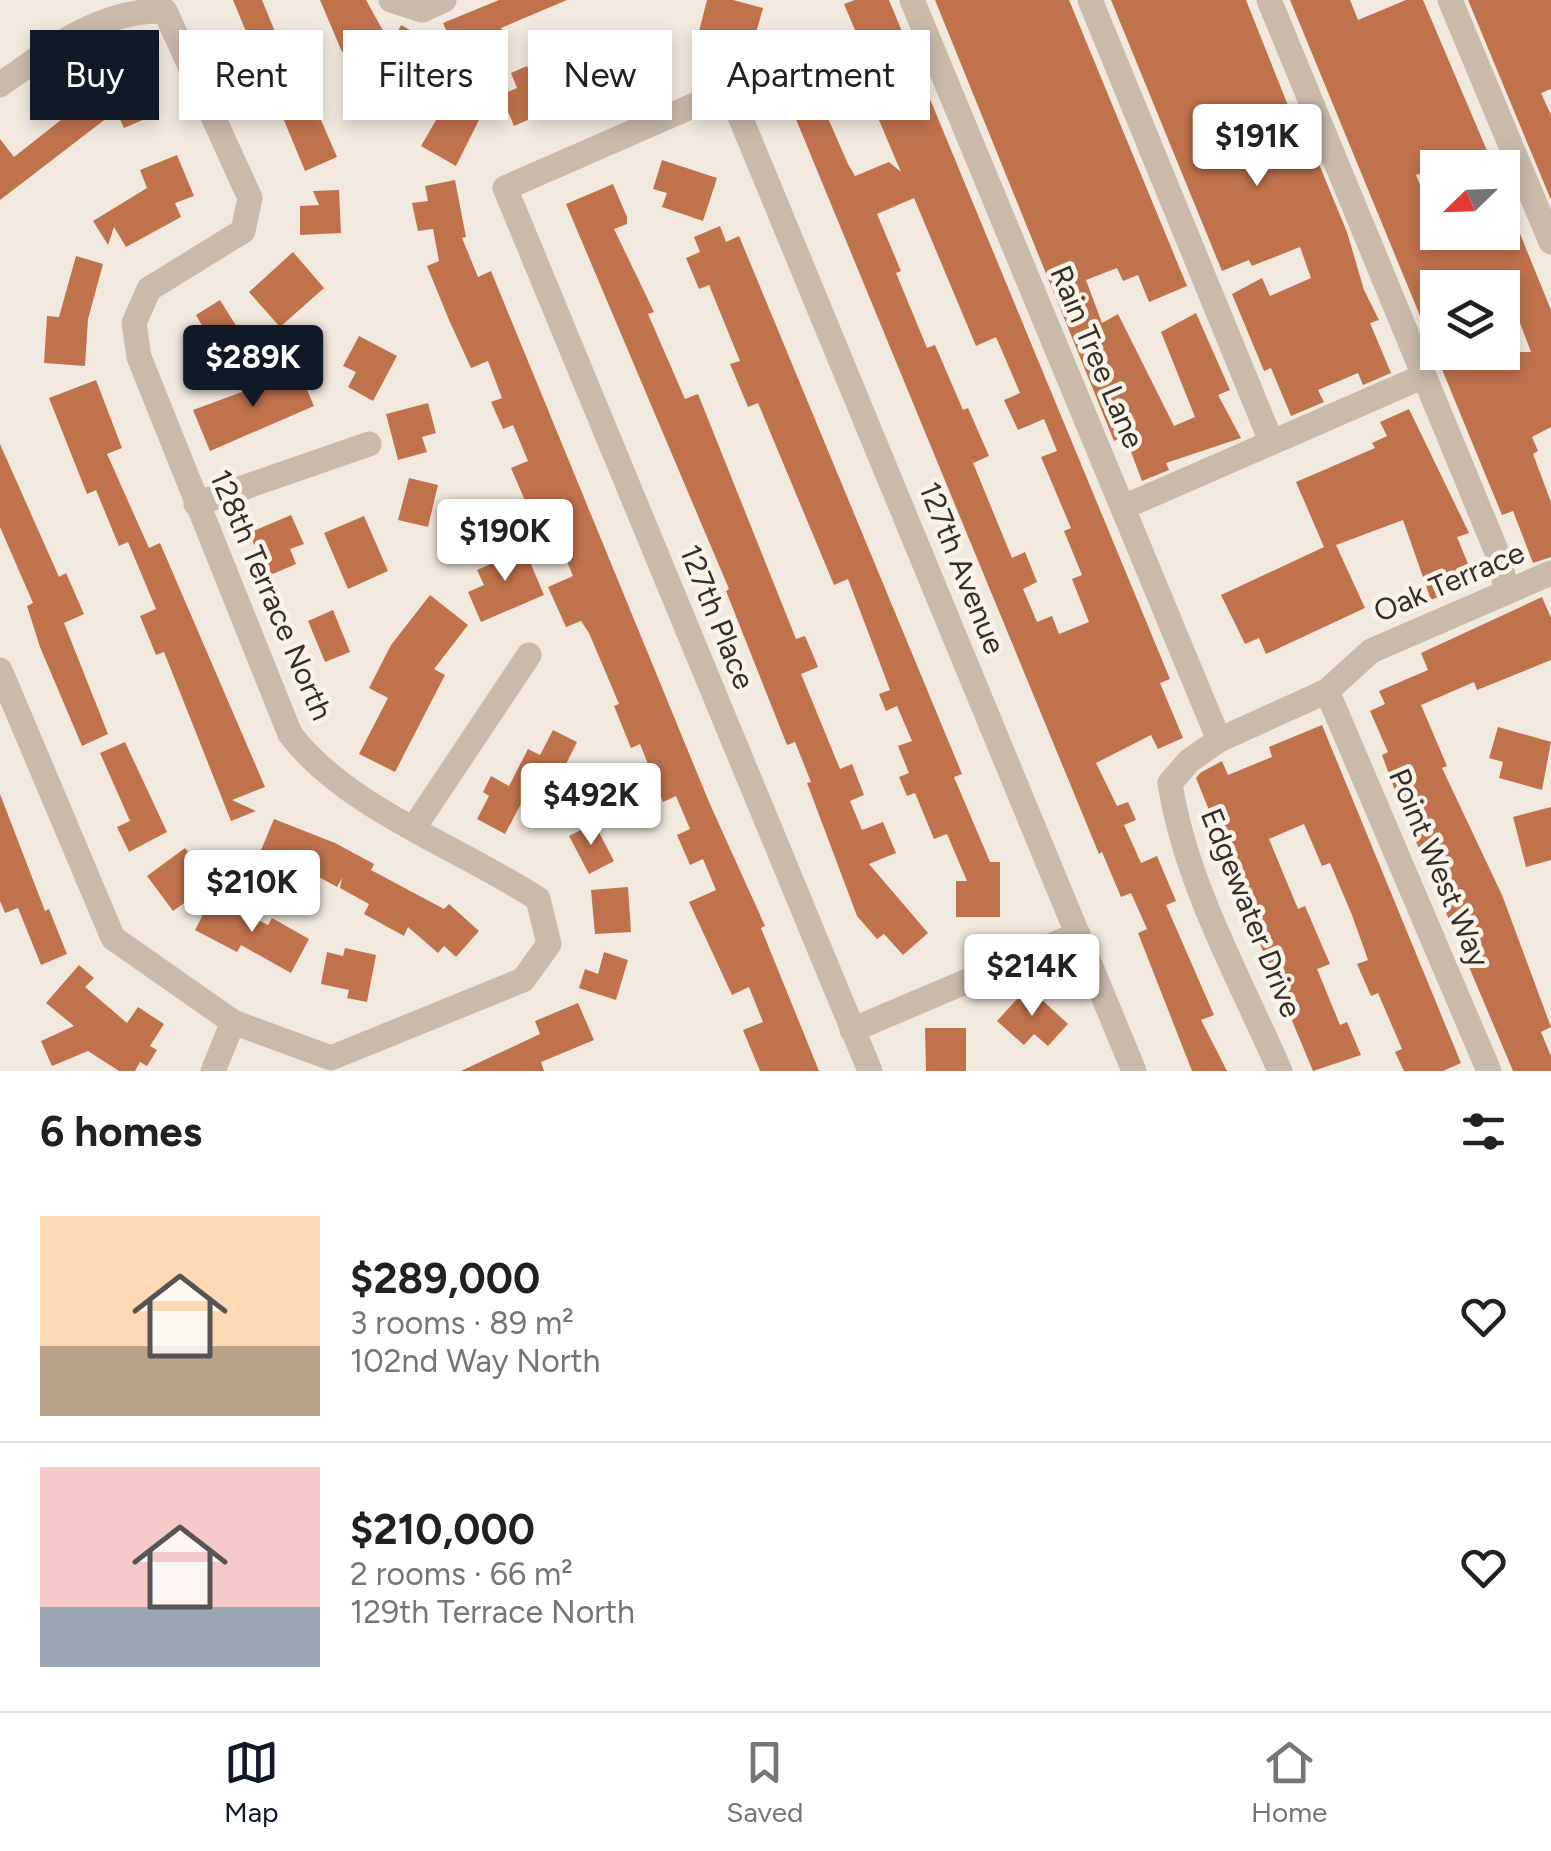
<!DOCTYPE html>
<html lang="en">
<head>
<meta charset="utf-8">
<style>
  :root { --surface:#fff; --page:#f6f6f6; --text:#202124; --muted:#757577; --line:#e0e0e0; --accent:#111827 }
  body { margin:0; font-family:Figtree,sans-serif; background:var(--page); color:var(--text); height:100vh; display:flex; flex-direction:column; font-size:38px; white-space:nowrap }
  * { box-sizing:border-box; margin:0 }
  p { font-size:32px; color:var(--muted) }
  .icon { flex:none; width:55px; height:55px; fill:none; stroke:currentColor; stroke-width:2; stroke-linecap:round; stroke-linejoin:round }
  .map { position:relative; height:1071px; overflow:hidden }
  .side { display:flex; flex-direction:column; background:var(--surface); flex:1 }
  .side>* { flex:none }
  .guide { position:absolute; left:30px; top:30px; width:1000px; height:90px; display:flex; gap:20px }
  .needle { width:65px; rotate:247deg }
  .tools { position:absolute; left:1420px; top:150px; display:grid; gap:20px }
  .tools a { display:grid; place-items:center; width:100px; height:100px; border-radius:0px; background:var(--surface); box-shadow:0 5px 15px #0003; font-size:50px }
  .price { position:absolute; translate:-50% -85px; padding:0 22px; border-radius:10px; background:#fff; color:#222; font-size:32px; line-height:65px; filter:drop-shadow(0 2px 5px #0008) }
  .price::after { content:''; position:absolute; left:50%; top:60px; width:30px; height:22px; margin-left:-15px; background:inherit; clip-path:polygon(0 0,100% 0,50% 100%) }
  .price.selected { background:var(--accent); color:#fff }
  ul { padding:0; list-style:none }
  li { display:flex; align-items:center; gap:30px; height:250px; padding:0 40px }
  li+li { border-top:2px solid var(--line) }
  li span { display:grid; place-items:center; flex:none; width:280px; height:200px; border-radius:0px; color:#555 }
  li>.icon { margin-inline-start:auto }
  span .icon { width:120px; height:120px; fill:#fffc; stroke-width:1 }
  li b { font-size:42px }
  h2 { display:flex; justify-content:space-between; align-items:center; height:120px; padding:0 40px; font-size:42px }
  .pill { padding:0 35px; border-radius:0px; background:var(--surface); box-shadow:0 5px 15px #0003; font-size:35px; line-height:90px }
  .pill.selected { background:var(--accent); color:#fff }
  .dock { display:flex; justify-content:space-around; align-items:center; height:140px; border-top:2px solid var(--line); background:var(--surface); font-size:28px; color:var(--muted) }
  .dock a { display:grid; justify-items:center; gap:5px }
  .dock .selected { color:var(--accent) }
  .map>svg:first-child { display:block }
  .building { fill:#c0724d; fill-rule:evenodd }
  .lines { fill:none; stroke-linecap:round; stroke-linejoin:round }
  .street { stroke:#c9baaa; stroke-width:25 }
  .labels { text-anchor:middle; stroke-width:9; stroke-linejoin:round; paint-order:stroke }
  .street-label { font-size:30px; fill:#372e29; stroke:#f9f3ea }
</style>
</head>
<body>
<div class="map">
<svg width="1551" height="1071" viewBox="0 0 1551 1071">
  <rect width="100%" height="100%" fill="#f1e9de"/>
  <path class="building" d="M233,0H262L310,117L318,113L337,157L305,171L281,113L270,117L243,50L252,46Z
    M320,0H366L391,45L401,25L430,41L414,73L399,65L391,82L362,67L350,47L342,52Z
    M499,0H567L501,28L506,40L459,60L443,23Z
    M707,0H733L763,8L750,54L697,39Z
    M855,0H889L1170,679L1160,683L1183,738L1158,749L1151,735L1096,763L1117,806L1128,802L1136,820L1124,825L1141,863L1157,856L1176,901L1166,905L1214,1015L1201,1020L1227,1071H1192L1138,933L1147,929L1131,893L1121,897L1102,852L1099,854L793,112L804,107L765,57L792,36L802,50L815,40L826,54L813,64L824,78L814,86L848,164L855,176L889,162L901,172L851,54L863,49L844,4ZM914,198L976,346L996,337L1020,393L1004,400L1018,430L1044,419L1057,451L1041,457L1071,528L1064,531L1082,575L1072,579L1089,622L1059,634L1052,616L1037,622L1023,589L1037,582L1025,552L1012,558L973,463L989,456L968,408L963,410L935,345L927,348L896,273L901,271L877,214Z
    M935,0H1069L1187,286L1149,302L1138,275L1123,281L1117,268L1086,280L1102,323L1118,314L1174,426L1195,417L1161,332L1196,313L1230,390L1218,395L1241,438L1166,463L1169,470L1142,481L1125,436L1114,441Z
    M1111,0H1246L1291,113L1297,111L1347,232L1364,290L1379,320L1370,323L1391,373L1363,385L1358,373L1318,390L1324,402L1291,416L1271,368L1264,371L1232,294L1262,278L1270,296L1311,278L1300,247L1252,266L1249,260L1222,271ZM1235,118L1246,150L1216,163L1203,132Z
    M1290,0H1350L1358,20L1406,0H1423L1491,160L1462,168L1457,158L1416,175L1433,216L1438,215V232H1502L1503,192L1551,310V427L1532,437L1538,451L1533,454L1551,502V557L1533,563L1513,511L1502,515ZM1438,288H1502V306L1512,302L1531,352H1438Z
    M1468,0H1551V89L1541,93L1551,115V200Z
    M593,41L599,56L613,50L624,78L514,126L501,95L517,88L511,73L527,66L534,81L572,64L567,52Z
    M141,70L159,113L124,128L116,111L0,200V139L14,157L104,86Z
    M450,96L482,114L456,166L421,146Z
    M177,155L194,196L175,203L181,217L126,247L114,227L108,245L93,221L147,188L140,170Z
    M662,160L717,178L703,221L662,207L667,193L653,189Z
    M455,180L466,237L462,238L478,277L491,271L709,802L765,926L761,928L819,1071H760L743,1030L763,1022L749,987L732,995L689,902L716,890L703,859L690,865L677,835L690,829L676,796L663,802L640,744L631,748L614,706L619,704L589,633L581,621L566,627L548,587L573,576L543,504L529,510L511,468L528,461L513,425L503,429L491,402L502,398L488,361L471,368L449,320L427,266L439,261L433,229L418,231L412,203L428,201L425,186Z
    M613,184L627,217V224L614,229L654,312L648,314L685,399L698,394L796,639L805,636L818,667L801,674L840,769L852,764L864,795L850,801L862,830L883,822L896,853L869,864L928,933L903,955L884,934L877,939L857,916L807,783L811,782L795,742L787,745L726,591L729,589L566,204Z
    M339,190L341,233L300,235V206L319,205L313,191Z
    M720,226L726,242L739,236L962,774L954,777L990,862H1000V917H956V881H967L947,834L934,839L915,793L907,796L899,777L909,773L898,746L912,741L897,706L886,711L879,694L890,690L848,579L834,585L758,403L748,407L730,364L740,361L709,285L699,289L686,258L700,252L694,237Z
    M293,252L324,288L280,327L249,292Z
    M76,256L103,264L88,319L85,366L44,363L47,316L59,317Z
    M220,300L240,332L203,354L193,338L205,331L196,315Z
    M359,336L397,356L373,401L348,387L356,372L343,366Z
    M299,371L314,406L210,451L193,410Z
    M96,380L122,448L107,454L149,548L160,543L265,787L232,800L256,811L231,821L164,652L156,655L140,616L156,609L128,542L119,546L96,490L87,494L49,398Z
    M428,403L436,433L422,437L427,452L398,460L386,414Z
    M1409,409L1469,533L1457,537L1475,581L1431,600L1403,520L1336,545L1365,608L1266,654L1259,638L1245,644L1221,595L1324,547L1296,482L1375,448L1372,443L1387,436L1380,422Z
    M0,444L59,577L66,573L84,614L64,623L108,734L82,746L40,647L27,606L33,603L0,527Z
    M409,478L438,485L428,527L398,520Z
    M291,515L304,544L290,549L296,564L268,576L249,533Z
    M364,516L388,571L348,589L324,533Z
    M502,541L509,557L525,550L544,595L481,622L468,592L484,585L477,570L493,563L487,548Z
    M430,595L468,625L434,669L445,675L395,772L359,754L388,698L369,688L391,645Z
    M1542,597L1551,618V660L1477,690L1474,682L1421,705L1447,766L1442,768L1502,895L1551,1027L1541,1032L1551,1056V1071H1513L1398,799L1382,755L1388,752L1370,711L1385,704L1379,691L1428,670L1421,653Z
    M333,610L350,652L325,662L308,621Z
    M1322,725L1461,1063L1443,1071H1404L1395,1052L1402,1049L1378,993L1371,996L1357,964L1368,960L1352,915L1330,863L1322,866L1304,824L1269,839L1298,909L1305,906L1323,948L1330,964L1317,969L1340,1025L1347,1022L1361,1055L1313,1071L1211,827L1215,825L1196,778L1200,773L1222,761L1228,775L1272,757L1269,747Z
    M1498,727L1551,742L1542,790L1499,778L1503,762L1489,758Z
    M553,730L577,742L558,780L539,770L505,834L477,819L489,796L483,792L491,776L509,786L528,749L540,755Z
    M125,742L167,832L129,852L117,827L130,821L100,753Z
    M0,794L45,911L49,909L67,954L41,965L18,908L5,913L0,901Z
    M1551,807V860L1526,867L1513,817Z
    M274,819L335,843L374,864L371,870L444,909L449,904L479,931L456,957L444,946L438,953L408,927L404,936L364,914L369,904L340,888L342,878L337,887L301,867L298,873L259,855Z
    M594,823L614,861L589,874L569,836Z
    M185,848L211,884L173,911L147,876Z
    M628,887L631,932L595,934L591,890Z
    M212,897L268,925L272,918L309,939L291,973L241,945L237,952L195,930Z
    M345,948L376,955L367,1002L347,998L349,990L321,984L327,952L343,956Z
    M604,952L628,960L616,1000L579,988L585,969L598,974Z
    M79,965L94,978L85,987L127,1023L138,1007L164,1024L150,1046L157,1050L147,1066L140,1062L135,1071H119L88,1051L52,1066L41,1041L74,1026L46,1003Z
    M1028,987L1068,1024L1048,1046L1034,1034L1024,1045L997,1021Z
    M578,1003L594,1040L541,1062L544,1071H461L540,1034L535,1021Z
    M925,1028H966V1071H926Z"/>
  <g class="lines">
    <path class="street" d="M391,0L422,10L444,0
      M912,0L1219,740
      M1090,0L1271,441
      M1269,0L1498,555L1507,592
      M1450,0L1551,242
      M0,85C50,49 101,9 165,11L250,198L243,231L149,289L134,323L139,357L290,734C346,808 460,848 538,899L549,944L523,980L331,1058L233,1022L113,938L0,670
      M196,504L369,444
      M1124,507L1424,376
      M1327,691L1489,1071
      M413,829L529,655
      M852,1030L1078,934
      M213,1071L233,1022
      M870,1071L505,188L729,90L1134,1071
      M1280,1071C1240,979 1185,882 1170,783L1189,761L1219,740L1327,691L1371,651L1551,573"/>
  </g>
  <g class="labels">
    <g class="street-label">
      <text transform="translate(1097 357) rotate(67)" y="10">Rain Tree Lane</text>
      <text transform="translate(962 568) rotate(68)" y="10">127th Avenue</text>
      <text transform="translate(1449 582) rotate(-23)" y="10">Oak Terrace</text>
      <text transform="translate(271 595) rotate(67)" y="10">128th Terrace North</text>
      <text transform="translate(717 617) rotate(68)" y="10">127th Place</text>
      <text transform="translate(1439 868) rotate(67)" y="10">Point West Way</text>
      <text transform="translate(1251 913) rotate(68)" y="10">Edgewater Drive</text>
    </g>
  </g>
</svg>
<div class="tools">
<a><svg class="needle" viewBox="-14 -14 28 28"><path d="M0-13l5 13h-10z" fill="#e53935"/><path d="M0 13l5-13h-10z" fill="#757577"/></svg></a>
<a><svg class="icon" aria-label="layers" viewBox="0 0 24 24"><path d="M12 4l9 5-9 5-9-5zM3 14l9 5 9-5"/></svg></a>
</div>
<b class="price" style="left:1257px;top:189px">$191K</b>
<b class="price selected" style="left:253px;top:410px">$289K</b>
<b class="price" style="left:505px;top:584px">$190K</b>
<b class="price" style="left:591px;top:848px">$492K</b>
<b class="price" style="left:252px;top:935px">$210K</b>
<b class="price" style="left:1032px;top:1019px">$214K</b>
<div class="guide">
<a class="pill selected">Buy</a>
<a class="pill">Rent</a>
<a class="pill">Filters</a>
<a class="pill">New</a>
<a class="pill">Apartment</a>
</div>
</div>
<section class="side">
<h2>6 homes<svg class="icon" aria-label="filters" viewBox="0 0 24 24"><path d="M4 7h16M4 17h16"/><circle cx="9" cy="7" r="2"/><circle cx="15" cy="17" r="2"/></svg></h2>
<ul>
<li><span style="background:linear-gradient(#ffd9b3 65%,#b9a48a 0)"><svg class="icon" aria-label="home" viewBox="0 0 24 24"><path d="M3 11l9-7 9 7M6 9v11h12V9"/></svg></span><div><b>$289,000</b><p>3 rooms · 89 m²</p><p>102nd Way North</p></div><svg class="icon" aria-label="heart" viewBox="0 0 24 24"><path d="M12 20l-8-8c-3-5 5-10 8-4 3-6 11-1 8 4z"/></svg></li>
<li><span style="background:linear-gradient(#f6c9c9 70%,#9aa5b1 0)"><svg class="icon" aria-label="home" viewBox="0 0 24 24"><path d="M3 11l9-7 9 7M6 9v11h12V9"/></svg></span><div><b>$210,000</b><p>2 rooms · 66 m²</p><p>129th Terrace North</p></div><svg class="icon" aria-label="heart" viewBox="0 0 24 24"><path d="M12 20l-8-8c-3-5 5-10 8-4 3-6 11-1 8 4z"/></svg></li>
</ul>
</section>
<nav class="dock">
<a class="selected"><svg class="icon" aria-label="map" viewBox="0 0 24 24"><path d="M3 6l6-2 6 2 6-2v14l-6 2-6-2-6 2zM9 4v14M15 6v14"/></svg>Map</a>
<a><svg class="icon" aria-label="saved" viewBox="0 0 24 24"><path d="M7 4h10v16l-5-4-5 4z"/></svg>Saved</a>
<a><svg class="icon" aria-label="home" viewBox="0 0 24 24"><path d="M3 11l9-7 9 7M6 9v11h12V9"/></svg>Home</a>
</nav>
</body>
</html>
